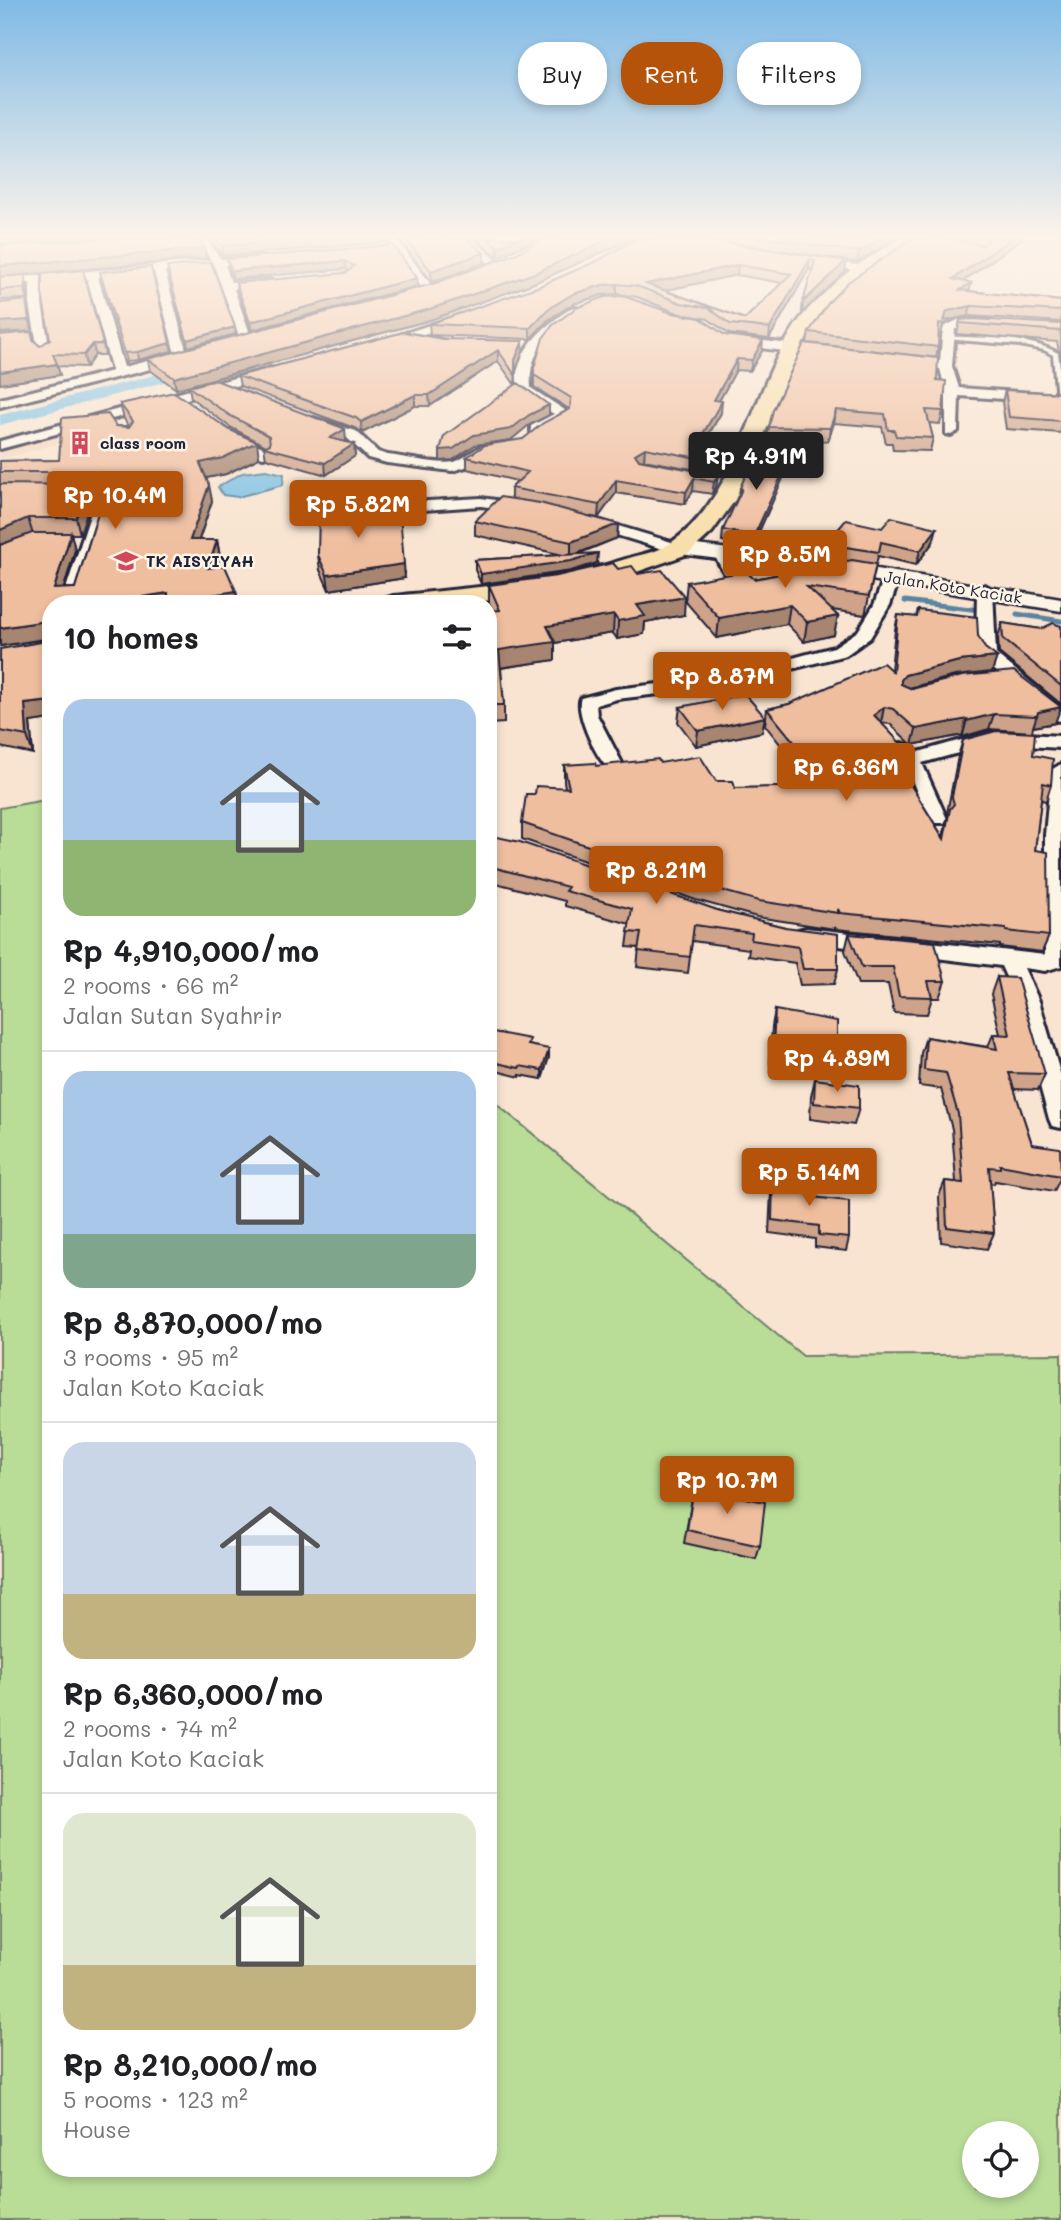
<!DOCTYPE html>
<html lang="en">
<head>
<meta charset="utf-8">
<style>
  :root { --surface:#fff; --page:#f2f2f2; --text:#202124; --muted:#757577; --line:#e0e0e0; --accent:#b45309 }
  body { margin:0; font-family:Mali,sans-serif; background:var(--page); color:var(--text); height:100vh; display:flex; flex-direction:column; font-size:26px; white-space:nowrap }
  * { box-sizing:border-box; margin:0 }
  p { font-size:23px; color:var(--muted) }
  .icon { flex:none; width:38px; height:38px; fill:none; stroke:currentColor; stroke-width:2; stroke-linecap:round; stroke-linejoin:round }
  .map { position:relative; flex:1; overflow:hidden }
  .side { position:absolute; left:42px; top:595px; width:455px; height:1582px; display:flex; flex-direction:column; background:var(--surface); border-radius:28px; box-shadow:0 4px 10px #0003 }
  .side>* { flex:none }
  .hud { position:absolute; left:518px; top:42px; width:438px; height:63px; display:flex; gap:14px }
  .controls { position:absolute; left:962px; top:2121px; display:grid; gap:14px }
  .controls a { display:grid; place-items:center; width:77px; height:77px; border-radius:50%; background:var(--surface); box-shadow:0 4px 10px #0003; font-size:35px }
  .price { position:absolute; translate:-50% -60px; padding:0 16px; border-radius:7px; background:var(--accent); color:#fff; font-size:23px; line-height:46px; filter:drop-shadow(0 2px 4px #0008) }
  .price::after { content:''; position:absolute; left:50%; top:42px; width:21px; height:16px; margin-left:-10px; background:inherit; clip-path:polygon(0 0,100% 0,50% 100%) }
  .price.selected { background:#222; color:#fff }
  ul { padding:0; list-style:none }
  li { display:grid; align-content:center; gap:14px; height:371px; padding:0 21px }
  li+li { border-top:2px solid var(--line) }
  li span { display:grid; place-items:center; height:217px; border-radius:21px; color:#555 }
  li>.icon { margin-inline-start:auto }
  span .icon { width:126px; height:126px; fill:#fffc; stroke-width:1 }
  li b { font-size:30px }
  h2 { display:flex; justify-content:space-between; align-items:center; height:84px; padding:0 21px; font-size:30px }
  .tag { padding:0 24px; border-radius:28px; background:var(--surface); box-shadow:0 4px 10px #0003; font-size:24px; line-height:63px }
  .tag.selected { background:var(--accent); color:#fff }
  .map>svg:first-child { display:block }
  .built { fill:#f5d9c1 }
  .green { fill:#b9dd97; stroke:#6e8069; stroke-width:2; fill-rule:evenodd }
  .water { fill:#82c3e3; stroke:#5c83a0; stroke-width:2 }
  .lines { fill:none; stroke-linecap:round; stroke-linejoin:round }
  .stream { stroke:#5c83a0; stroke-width:5 }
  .canal { fill:#82c3e3; fill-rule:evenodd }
  .service-casing { stroke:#22223b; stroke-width:6 }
  .minor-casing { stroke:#22223b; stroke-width:6 }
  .tertiary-casing { stroke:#22223b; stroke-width:5 }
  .primary-casing { stroke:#22223b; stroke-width:6 }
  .service { fill:#fcf5e5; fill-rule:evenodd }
  .minor { fill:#fcf5e5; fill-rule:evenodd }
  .tertiary { fill:#fcf5e5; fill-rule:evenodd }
  .primary { fill:#f8deab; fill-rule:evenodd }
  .wall { fill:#cea389; stroke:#22223b; stroke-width:2; fill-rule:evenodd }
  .shaded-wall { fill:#a7856f; stroke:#22223b; stroke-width:2 }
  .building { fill:#efbe9f; stroke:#22223b; stroke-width:2; fill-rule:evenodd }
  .labels { text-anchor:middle; stroke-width:5; stroke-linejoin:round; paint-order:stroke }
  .far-poi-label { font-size:16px; font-weight:bold; fill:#22223b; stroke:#fcf5e5; text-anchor:start }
  .far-street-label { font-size:16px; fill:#22223b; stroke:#fcf5e5 }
</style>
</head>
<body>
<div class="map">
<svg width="1061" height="2220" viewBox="0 0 1061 2220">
  <rect width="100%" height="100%" fill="#f8e4d0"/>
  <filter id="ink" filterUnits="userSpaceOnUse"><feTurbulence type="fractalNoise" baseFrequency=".0143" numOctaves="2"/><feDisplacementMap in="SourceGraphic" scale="14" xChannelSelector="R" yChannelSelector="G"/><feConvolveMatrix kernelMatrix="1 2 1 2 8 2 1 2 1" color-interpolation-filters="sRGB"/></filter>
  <g filter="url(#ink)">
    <path class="built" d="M52,432L63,442L0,459V446Z"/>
    <path class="green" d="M51,799V2168H488V1097L803,1356L1061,1354V2220H0V808ZM975,2133H1027V2186H975Z"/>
    <path class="water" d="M266,470L284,474L283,485L238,497L223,495L218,487L242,473Z"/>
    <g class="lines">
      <path class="stream" d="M905,601L979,610
        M1017,614L1061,621"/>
      <path class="canal" d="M201,363L206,365L209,368L206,371L0,425V415Z"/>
      <g class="service-casing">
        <path id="service" d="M947,336C984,339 1025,335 1058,353L1061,374V401L1057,399L1053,355L1044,350L1020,345L945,339Z
          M715,553H721L735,577L743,581V585C727,584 722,568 714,555Z"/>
      </g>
      <g class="minor-casing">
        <path id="minor" d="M196,238H206L221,259L259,256L265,259L259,262L225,265L231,282L268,279L274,282L268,285L234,289L252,339L250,342L240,339L214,266L165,271L188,357L186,360L0,407V399L112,371L87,278L42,282V304L50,351L44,355L38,351L30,304V283L0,285V279L211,260ZM154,272L175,354L124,367L98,277Z
          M386,238H396L435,290L433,292H425Z
          M460,238H471L503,265L493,267Z
          M812,257L863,266L869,269L863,272L808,262V258Z
          M573,307L583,310C557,336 527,343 531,388L571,414L541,432H531V426L554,414L520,393C505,357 546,324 573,307Z
          M460,315L466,319L464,322L381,347L375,343Z
          M960,319L990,320L996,324L990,328L955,329L952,366L959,388L1061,395V403L959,396L958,431L951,435L946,434V392L940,369L905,365L899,361L905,357L940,361L943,327Z
          M731,337L817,347L823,351L817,355L727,344L725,341Z
          M271,368L277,372L276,375L0,449V441Z
          M314,418L356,431L378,452L388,455C406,457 438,465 454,462C469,458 486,434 503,449L501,452L484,455L469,466L452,471L387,463L368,458L346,437L309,425V419Z
          M229,431L269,450L271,453L264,457L259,456L224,438L222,435Z
          M57,490L104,492L111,496L77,604H61L95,500L52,497L50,494L52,491Z
          M481,498L526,504L533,508L526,512L481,506L323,517L315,512L323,507Z
          M585,516L685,546L687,549L679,554L580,524L577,521Z
          M892,572L900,577L890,605L870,638L846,655L726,686L617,699L596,705L597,715L623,765L613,771C599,767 574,711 581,698L616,689L725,676L834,647L858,631L874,605L884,577Z
          M985,585L993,590L996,654L1061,707V721L1055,720L979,657L976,650L977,590Z
          M990,732L1061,736V748L991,744L922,763L947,819L944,823H930L909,773L892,749L901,743L908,745L915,753Z
          M1061,764V966L1045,971L1024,968L1039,1001L1061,1076V1128L1052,1126L1049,1119L1017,1001L1001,966L806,942L798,940L795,935L798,930L806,928L1045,955V835L1051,770Z"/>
      </g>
      <g class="tertiary-casing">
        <path id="tertiary" d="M679,543L822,560L1061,599V611L822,572L672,553L670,549Z"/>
      </g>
      <g class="primary-casing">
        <path id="primary" d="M901,238H920L845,291L825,311L808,335L735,500L712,532L688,554L628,575L556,591L462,604H380L384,599L393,596C472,587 553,583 629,558C642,554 658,552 669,544C736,501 750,398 790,334C817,290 857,264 901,238Z"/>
      </g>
      <use href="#service" class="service"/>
      <use href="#minor" class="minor"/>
      <use href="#tertiary" class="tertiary"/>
      <use href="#primary" class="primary"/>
    </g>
    <path class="wall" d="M209,238H385V242L223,256Z
      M398,238H467L484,263L432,282Z
      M475,238H540L498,257Z
      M544,238H634L534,283L430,320L176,389L150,370L148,359L433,284L517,253Z
      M638,238L846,261L845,272L802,313L803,302L812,270L809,269L769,339L729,334L708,319L680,314L637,297L617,294L602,295L573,304L548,320L530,339L430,335L429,324L540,286L597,261ZM737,275L782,283L745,319L664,290Z
      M701,238H897L857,262Z
      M954,238H1023L963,281L971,283L969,291L1061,301V322L968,316L944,321L941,334H939L938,347L936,358L807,343L809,332L953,239Z
      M393,245L418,286L252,330L238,291L236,283L346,273L348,271L346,269L233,279L229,267L227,259Z
      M0,246L206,258L5,277L27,286V299L0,300Z
      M100,272L170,343L172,351L138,360L127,361Z
      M960,320L1061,324V361L1057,342L957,334Z
      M31,332L33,341L40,346L103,344L105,355H95L86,367L57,366L60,375L0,384Z
      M404,332L523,351L516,371L515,385L498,361L430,406H415L362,433L357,429L240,386L238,376Z
      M725,335L762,351L750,371L736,370L719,401L721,413L700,450L729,454L728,466L724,475L644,460L643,461L718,475L716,487L712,494L693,491L685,504L616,493L598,518L587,516L618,524L617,538L578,554L597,563L571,571L481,584L475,570V560L563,555L475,535V521L511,498V488L517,481L467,469V457L523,439L569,409L534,387V368Z
      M937,380L943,411L940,424L929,423L933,438L930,451L893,450L892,443H886L882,427L834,423L828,441L767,440L769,427Z
      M189,387L354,444L355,456L326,475L266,458L264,447L266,446L230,427L191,398Z
      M1005,390L1061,393V433L1006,429L1002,402Z
      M120,404L259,458L226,474L206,478L212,501L199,540H217L220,557L217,567L236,591L238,604H51V719L30,722L33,754L0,747V649L48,641V639L0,646V461L59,460L116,426H129L124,419ZM87,488H103L105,490L75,588H64L75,550L71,534H80L90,502Z
      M788,467L752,547L722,541L723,530L739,496L740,488Z
      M360,503L361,515L405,578L329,590L320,570L318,555L324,514Z
      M846,520L933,542L916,565L878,556L865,615L832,610L834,635L804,642L787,624L717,638L685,601L687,582L754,579L846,561L823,558L826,544Z
      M618,569L638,574L684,615L645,622L644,634L617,639L613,633L555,643V660L501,668L504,705V723L488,724V611H493L489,603V585Z
      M918,610L978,636L992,672L955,676L911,688L912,689L962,676L1055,723L1033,727L1032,732L989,729L962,737L963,735L912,745L890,724L882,723L904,771H902L943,837L948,815L947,813L958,756L963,740L1033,755L1051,785L1046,801L1041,800L1035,850L1049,936L1042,952L1000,947V945L836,929L835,927V929L757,917L696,900L522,839V823L535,794L565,788L564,781V765L596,766L660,763L735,788L814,787L765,725L767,709L789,704L891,670L895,630L898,615L916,617Z
      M1002,623L1041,629L1061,626V704L999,653L998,637Z
      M680,707L762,732L696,746L678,722Z
      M488,835L720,911L785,927L838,969L834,984L800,985L795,963L748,956L749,949L692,941L688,973L637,967L639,948L627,947L630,924L565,906V901L488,881Z
      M849,934L945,981L939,998H932L927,1014L894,1013L888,984H858L845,951Z
      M997,977L1045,1074L1038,1090L1014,1089L1032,1144L1061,1162V1177L1054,1191L995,1181L994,1184L990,1183L994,1233L987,1249L941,1242L939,1196L945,1181L956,1182L952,1129L941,1089L919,1086L921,1053L926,1037L988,1047L993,1034H1000L991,994Z
      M775,1010L837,1054L833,1070L770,1063L772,1026Z
      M488,1031L530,1045L549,1057L542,1079L520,1075V1077L488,1069Z
      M815,1079L859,1108L854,1125L810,1119L811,1096Z
      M773,1178L812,1197L849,1238L846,1251L815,1247V1239L769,1233L771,1191Z
      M694,1487L760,1546L756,1559L684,1543Z"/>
    <path class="shaded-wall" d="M0,238H100L0,245Z
      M318,238H385V242L223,256L222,246Z
      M518,238H540L498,257V247Z
      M612,238H634L534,283L430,320L176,389L174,378Z
      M883,238H897L857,262L859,252Z
      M1012,238H1023L951,290L953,279Z
      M205,248L206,258L0,277V266Z
      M484,253V263L432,282L431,271Z
      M810,259L809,269L769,339L770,328Z
      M345,261L346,269L233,279L232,271Z
      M846,261L845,272L802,313L803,302Z
      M738,265L737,275L654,293L646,284Z
      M25,275L27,286V299L25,288Z
      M417,278L418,286L252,330L250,322Z
      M971,283L969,294L960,290Z
      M617,284V294L602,295L573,304L548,320L530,339V328L548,309L573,294L602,285Z
      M26,300L32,331L0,333V322Z
      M971,306L968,316L944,321L941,334L947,311Z
      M235,327L236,334L188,347L187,340Z
      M763,340L762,351L750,371L752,360Z
      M523,341V351L516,371L515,360Z
      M170,343L172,351L138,360L137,352Z
      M93,344L95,355L86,367L84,355Z
      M498,350V361L430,406L429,395Z
      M737,359L736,370L713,412L714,400Z
      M57,364L60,375L0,384V372Z
      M415,395V406L362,433L361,422Z
      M722,401L721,413L695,457L694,449Z
      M549,405V415L529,425L511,440L475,445L453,460L440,461V450L474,435L529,415Z
      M836,410L834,423L828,441L830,428Z
      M345,429L346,441L331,449L330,438Z
      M257,442L259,458L226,474L202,479L200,463Z
      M354,444L355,456L326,475L325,463Z
      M645,448L644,460L634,466L635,454Z
      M729,454L728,466L724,475L725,463Z
      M790,457L788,467L752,547L754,536Z
      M718,475L716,487L712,494L714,482Z
      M694,478L693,491L685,504L686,492Z
      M616,480V493L598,518L599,505Z
      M86,485L90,502L80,534L76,518Z
      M209,485L212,501L193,557L190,540Z
      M28,518L33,535L0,549V530Z
      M618,524L617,538L571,556V542Z
      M937,528L933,542L916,565L920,551Z
      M71,533L75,550L59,604L54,589Z
      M217,540L220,557L211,585L208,568Z
      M598,553L597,563L571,571L481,584V574Z
      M404,564L405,578L329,590L327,575Z
      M236,591L238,604H116V601L168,593Z
      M685,597L684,615L645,622L644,634L617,639L618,621L637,605Z
      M790,605L787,624L717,638L719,618Z
      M614,615L613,633L555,643V660L499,668V650L547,626Z
      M838,616L834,635L804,642L807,622Z
      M46,621L51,638L0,646V628Z
      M997,657L992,672L955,676L901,690V680L905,675L959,661Z
      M51,701V719L30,722L33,754L27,736L25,704Z
      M884,707L881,723L874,715Z
      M1061,707L1055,723L1033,727L1038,712Z
      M994,714L989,729L962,737L966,721Z
      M765,717L762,732L696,746L698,731Z
      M967,719L963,735L912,745L916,729Z
      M908,755L904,771L890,774L894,758Z
      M549,1049V1057L542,1079V1070Z"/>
    <path class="building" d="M110,238H198L205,248L0,266V246Z
      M215,238H318L222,246Z
      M405,238H467L484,253L431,271Z
      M487,238H518L498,247Z
      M544,238H612L535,273L430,309L174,378L148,359L433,284L517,253Z
      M638,238H696L846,261L803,302L815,261L810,259L770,328L730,324L709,308L681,303L637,286L617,284L602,285L573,294L548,309L530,328L429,324L540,286L597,261ZM738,265L791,274L745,319L646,284Z
      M766,238H883L859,252Z
      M913,238H945L982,245L988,241L986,238H982H1012L953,279L971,283L960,290L1061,301V311L971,306L947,311L943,324L939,323L938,347L809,332L829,302L848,282Z
      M393,245L417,278L250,322L236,283L346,273L354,266L345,261L232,271L227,259Z
      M211,262L235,327L187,340L167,267Z
      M151,267L170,343L137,352L125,353L100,272Z
      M83,270L103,344H93L84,355L53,354L57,364L0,372V335L31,332L33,340L40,346L50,339L42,293V274Z
      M25,275V288L0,290V277Z
      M623,296L672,313L700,318L725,335L763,340L752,360L737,359L714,400L722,401L694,449L729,454L725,463L645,448L635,454L639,460L718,475L714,482L694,478L686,492L616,480L599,505L511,488L528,472L467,457L485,445L523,439L543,423L570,409L571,398L534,375V368L543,338L553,325L576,308L604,297Z
      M26,300L29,320L0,322V303Z
      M971,319L1061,324V336L1060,331L960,323V320Z
      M404,332L443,339L523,341L515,360V375L498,350L429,395H415L361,422L356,418L238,376Z
      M804,343L938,358L937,380L946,381L943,411L926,410L933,438L896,436L894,430H888L885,414L836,410L830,428L769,427L773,410Z
      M215,380L343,428L345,429L330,438L354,444L325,463L264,447L270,444L269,436L229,415L189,387Z
      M518,383L549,405L529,415L511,429L474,435L453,449L440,450L444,436Z
      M1005,390L1061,393V421L1009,417Z
      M174,392L230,430L257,442L223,458L200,463L209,485L190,540H217L208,568L225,566L236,591L168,602V593L116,601V604H51V701L25,704L27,736L0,731V649L48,641L49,624L46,621L0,628V545L32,533H71L54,589L75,588L109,478L99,472H0V461L59,460L62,418L108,414L116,426L129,427L133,421L120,404Z
      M757,449L790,457L754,536L723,530L742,489L740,488Z
      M0,484L86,485L76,518H28L0,530Z
      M500,497L540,503L618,524L571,542L475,521Z
      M360,503L361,515L400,514L404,564L327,575L318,555L319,514H324V508Z
      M891,517L937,528L920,551L881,542L879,552L826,544L846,520L882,528Z
      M598,553L571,561L481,574L475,560Z
      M852,560L876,564L869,596L807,587L838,616L807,622L790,605L719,618L687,582L746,571L754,579Z
      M613,563L618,569L632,566L638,574L662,570L685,597L637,605L645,616L618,621L614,615L547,626L555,642L499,650L504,705H488V611L500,610L489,585L557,576Z
      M918,610L977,617L978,636L985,648L997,657L959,661L905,675L901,680V684L912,689L962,676L1014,671L1061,707L1038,712L1037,716L994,714L966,721L967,719L916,729L893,709L884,707L874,715L905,748L908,755L894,758L944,839L950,809L954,804L952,797L963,740L996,731L1035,733L1033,755L1053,759L1051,785L1043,783L1035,850L1048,852L1049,936L1006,931V929L840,913L838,909V913L759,901L698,884L522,823L526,794H535L536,786L569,788L564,765L595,763L596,766L658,759L660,763L700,756L716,781H733L735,788L830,786L767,709L789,704L883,663L893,672L898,615L917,617Z
      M1002,623L1041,629L1053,623L1061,626V686L1003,639Z
      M745,694L765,717L698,731L680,707Z
      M488,835L520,842L720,911L785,927L838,934V969H803L798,947L751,940L752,933L694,925L690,957L638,951L641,933L628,932L632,909L565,891L568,887L488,866Z
      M849,934L935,942L945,981H928L932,997L899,996L893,967H862Z
      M997,977L1017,978L1045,1074L1009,1073L1032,1144L1060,1148L1061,1176L1000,1165V1168L989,1167L994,1233L947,1227L945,1181L963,1183L958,1114L946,1073L924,1070L926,1037L997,1049L993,1034L1010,1035Z
      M775,1010L837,1021V1054L773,1046Z
      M488,1031L530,1039L528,1045L549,1049L542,1070L520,1066L519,1068L488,1061Z
      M815,1079L859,1085V1108L814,1103Z
      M773,1178L812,1183V1197L849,1201V1238L819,1235V1226L772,1220Z
      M694,1487L765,1502L760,1546L687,1530Z"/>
  </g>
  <linearGradient id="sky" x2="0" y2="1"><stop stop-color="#7fbae6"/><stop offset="0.43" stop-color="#fcf3ea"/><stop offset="1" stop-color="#fcf3ea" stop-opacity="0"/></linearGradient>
  <rect width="1061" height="548" fill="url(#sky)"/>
  <defs>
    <g id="building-bare" transform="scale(1.89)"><path d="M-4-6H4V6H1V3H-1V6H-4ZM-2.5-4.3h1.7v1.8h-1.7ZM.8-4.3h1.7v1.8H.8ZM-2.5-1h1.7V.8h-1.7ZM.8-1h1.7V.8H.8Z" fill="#d1495b" stroke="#fcf5e5" stroke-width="2.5" paint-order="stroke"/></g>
    <g id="school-bare" transform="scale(1.89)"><path d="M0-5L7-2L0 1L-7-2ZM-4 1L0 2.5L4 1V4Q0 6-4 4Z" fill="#d1495b" stroke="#fcf5e5" stroke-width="2.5" paint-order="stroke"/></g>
  </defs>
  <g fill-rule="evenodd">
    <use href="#building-bare" x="80" y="443"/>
    <use href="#school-bare" x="126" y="561"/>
  </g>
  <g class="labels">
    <g class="far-poi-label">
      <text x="100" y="449">class room</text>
      <text x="146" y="567">TK AISYIYAH</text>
    </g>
    <g class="far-street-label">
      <text transform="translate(953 587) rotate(9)" y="6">Jalan Koto Kaciak</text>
    </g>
  </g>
</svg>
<div class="controls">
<a><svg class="icon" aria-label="locate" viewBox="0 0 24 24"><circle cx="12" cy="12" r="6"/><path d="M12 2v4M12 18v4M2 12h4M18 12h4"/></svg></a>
</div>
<b class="price selected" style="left:756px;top:492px">Rp 4.91M</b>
<b class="price" style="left:115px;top:531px">Rp 10.4M</b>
<b class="price" style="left:358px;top:540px">Rp 5.82M</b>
<b class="price" style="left:785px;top:590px">Rp 8.5M</b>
<b class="price" style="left:722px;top:712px">Rp 8.87M</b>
<b class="price" style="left:846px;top:803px">Rp 6.36M</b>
<b class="price" style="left:656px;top:906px">Rp 8.21M</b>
<b class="price" style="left:837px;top:1094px">Rp 4.89M</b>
<b class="price" style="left:809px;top:1208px">Rp 5.14M</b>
<b class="price" style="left:727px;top:1516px">Rp 10.7M</b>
<div class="hud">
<a class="tag">Buy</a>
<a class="tag selected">Rent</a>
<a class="tag">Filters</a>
</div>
<section class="side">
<h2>10 homes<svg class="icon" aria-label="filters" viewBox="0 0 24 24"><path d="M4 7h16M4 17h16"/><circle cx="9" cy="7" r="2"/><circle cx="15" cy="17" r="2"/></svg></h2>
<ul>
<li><span style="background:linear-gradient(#a9c7e8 65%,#8fb573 0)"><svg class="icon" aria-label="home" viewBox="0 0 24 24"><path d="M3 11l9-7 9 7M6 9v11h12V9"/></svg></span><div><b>Rp 4,910,000/mo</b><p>2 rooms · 66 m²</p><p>Jalan Sutan Syahrir</p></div></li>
<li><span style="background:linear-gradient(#a9c7e8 75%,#7fa58c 0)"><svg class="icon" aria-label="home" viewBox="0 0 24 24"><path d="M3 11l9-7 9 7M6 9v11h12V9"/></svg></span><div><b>Rp 8,870,000/mo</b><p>3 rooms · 95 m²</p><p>Jalan Koto Kaciak</p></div></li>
<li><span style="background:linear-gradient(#c9d6e8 70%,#c2b280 0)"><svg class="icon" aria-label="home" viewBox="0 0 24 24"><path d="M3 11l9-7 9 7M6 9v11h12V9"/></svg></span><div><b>Rp 6,360,000/mo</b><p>2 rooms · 74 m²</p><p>Jalan Koto Kaciak</p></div></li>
<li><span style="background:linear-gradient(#dfe7d0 70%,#c2b280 0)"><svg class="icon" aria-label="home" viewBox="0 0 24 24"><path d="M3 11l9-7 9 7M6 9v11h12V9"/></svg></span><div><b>Rp 8,210,000/mo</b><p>5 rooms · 123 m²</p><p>House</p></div></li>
</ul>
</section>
</div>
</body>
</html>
